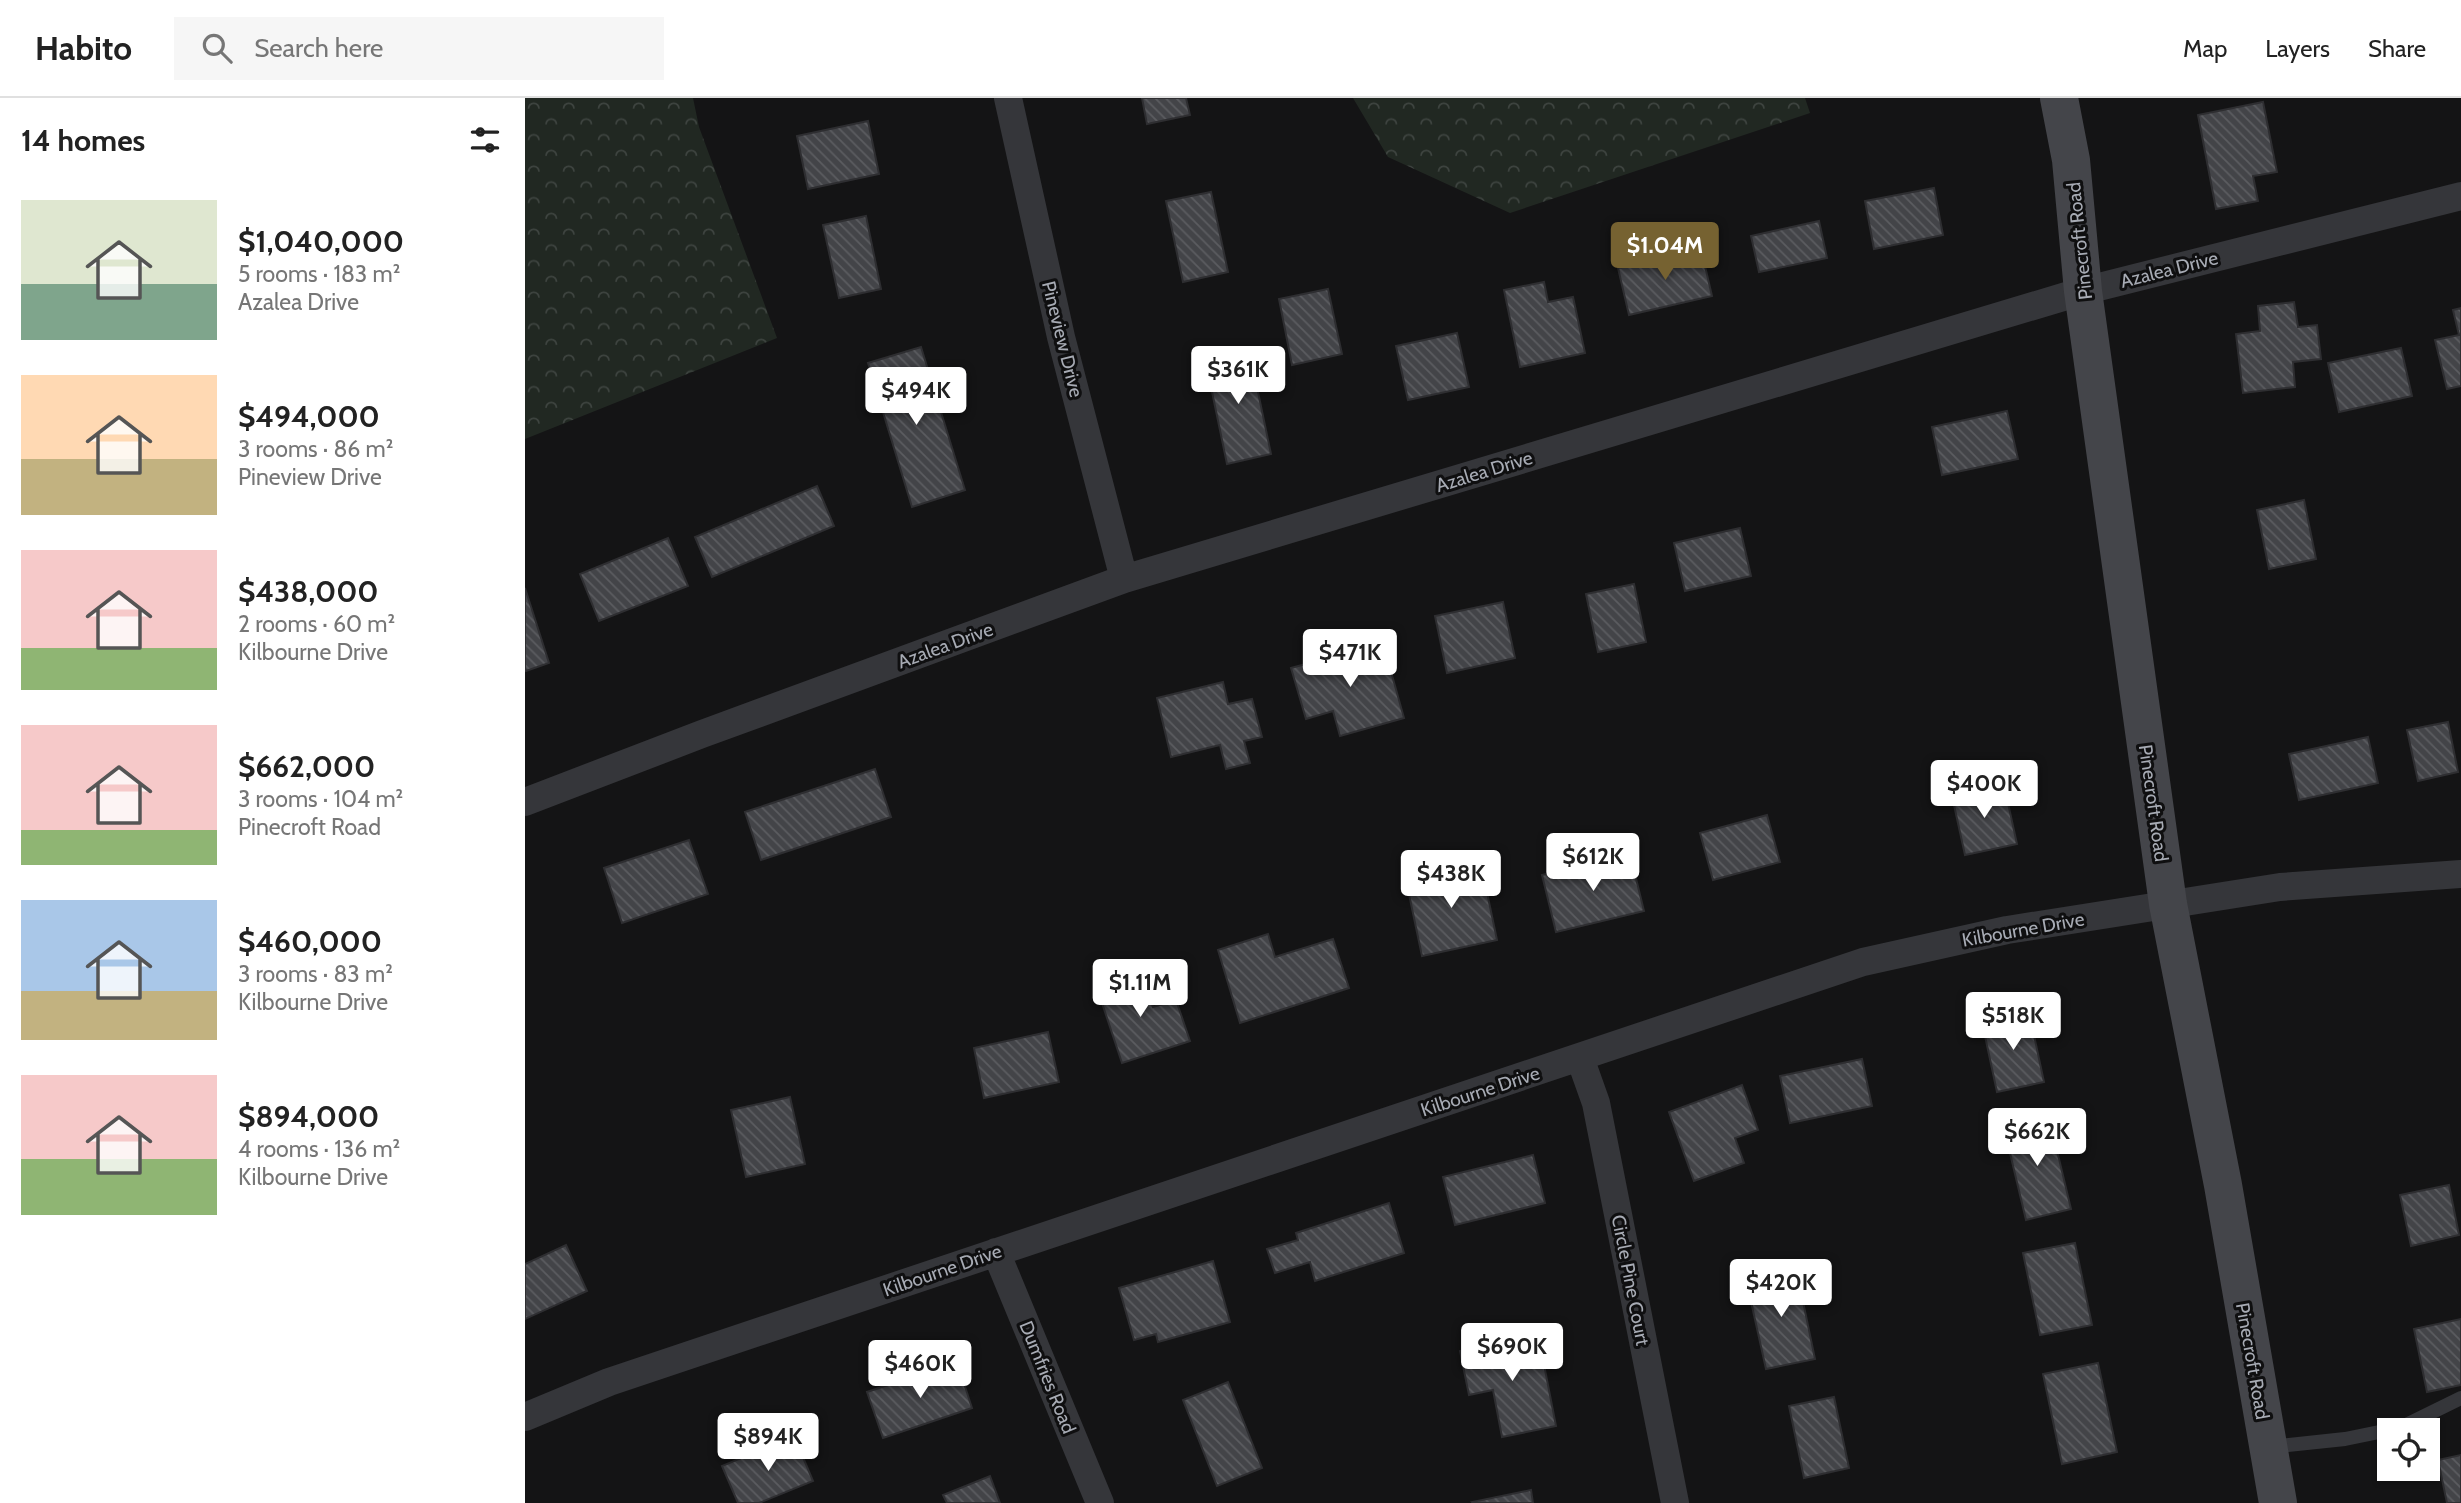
<!DOCTYPE html>
<html lang="en">
<head>
<meta charset="utf-8">
<style>
  :root { --surface:#fff; --page:#f6f6f6; --text:#222; --muted:#767676; --line:#e0e0e0; --accent:#766231 }
  body { margin:0; font-family:Cabin,sans-serif; background:var(--page); color:var(--text); height:100vh; display:flex; flex-direction:column; font-size:26px; white-space:nowrap }
  * { box-sizing:border-box; margin:0 }
  p { font-size:23px; color:var(--muted) }
  .icon { flex:none; width:38px; height:38px; fill:none; stroke:currentColor; stroke-width:2; stroke-linecap:round; stroke-linejoin:round }
  .map { position:relative; flex:1; overflow:hidden }
  .panel { display:flex; flex-direction:column; background:var(--surface); width:525px }
  .panel>* { flex:none }
  .tools { position:absolute; left:1852px; top:1320px; display:grid; gap:14px }
  .tools a { display:grid; place-items:center; width:63px; height:63px; border-radius:0px; background:var(--surface); box-shadow:0 2px 5px #0004; font-size:35px }
  .price { position:absolute; translate:-50% -60px; padding:0 16px; border-radius:7px; background:#fff; color:#222; font-size:23px; line-height:46px; filter:drop-shadow(0 2px 4px #0008) }
  .price::after { content:''; position:absolute; left:50%; top:42px; width:21px; height:16px; margin-left:-10px; background:inherit; clip-path:polygon(0 0,100% 0,50% 100%) }
  .price.selected { background:var(--accent); color:#fff }
  ul { padding:0; list-style:none }
  li { display:flex; align-items:center; gap:21px; height:175px; padding:0 21px }
  li span { display:grid; place-items:center; flex:none; width:196px; height:140px; border-radius:0px; color:#555 }
  li>.icon { margin-inline-start:auto }
  span .icon { width:84px; height:84px; fill:#fffc; stroke-width:1 }
  li b { font-size:30px }
  h2 { display:flex; justify-content:space-between; align-items:center; height:84px; padding:0 21px; font-size:30px }
  header { display:flex; align-items:center; gap:42px; box-sizing:border-box; height:98px; padding:0 35px; background:var(--surface); border-bottom:2px solid var(--line) }
  header strong { font-size:33px }
  nav { display:flex; gap:38px; margin-inline-start:auto; font-size:24px }
  .search { width:490px; height:63px; background:var(--page); display:flex; align-items:center; gap:18px; box-sizing:border-box; padding:0 24px; border-radius:0px; color:var(--muted); font-size:26px }
  main { display:flex; flex:1; min-height:0 }
  .map>svg:first-child { display:block }
  .forest { fill:url(#forest-crowns) }
  .building { fill:url(#building-back-hatch); stroke:#2e2e31; stroke-width:2 }
  .lines { fill:none; stroke-linecap:round; stroke-linejoin:round }
  .lane { stroke:#35363a; stroke-width:14 }
  .street { stroke:#35363a; stroke-width:28 }
  .secondary { stroke:#44454a; stroke-width:38 }
  .labels { text-anchor:middle; stroke-width:6; stroke-linejoin:round; paint-order:stroke }
  .street-label { font-size:19px; fill:#a7abb4; stroke:#0f0f10 }
</style>
</head>
<body>
<header>
<strong>Habito</strong>
<div class="search"><svg class="icon" aria-label="search" viewBox="0 0 24 24"><circle cx="10" cy="10" r="6"/><path d="M15 15l6 6"/></svg>Search here</div>
<nav><a>Map</a><a>Layers</a><a>Share</a></nav>
</header>
<main>
<section class="panel">
<h2>14 homes<svg class="icon" aria-label="filters" viewBox="0 0 24 24"><path d="M4 7h16M4 17h16"/><circle cx="9" cy="7" r="2"/><circle cx="15" cy="17" r="2"/></svg></h2>
<ul>
<li><span style="background:linear-gradient(#dfe7d0 60%,#7fa58c 0)"><svg class="icon" aria-label="home" viewBox="0 0 24 24"><path d="M3 11l9-7 9 7M6 9v11h12V9"/></svg></span><div><b>$1,040,000</b><p>5 rooms · 183 m²</p><p>Azalea Drive</p></div></li>
<li><span style="background:linear-gradient(#ffd9b3 60%,#c2b280 0)"><svg class="icon" aria-label="home" viewBox="0 0 24 24"><path d="M3 11l9-7 9 7M6 9v11h12V9"/></svg></span><div><b>$494,000</b><p>3 rooms · 86 m²</p><p>Pineview Drive</p></div></li>
<li><span style="background:linear-gradient(#f6c9c9 70%,#8fb573 0)"><svg class="icon" aria-label="home" viewBox="0 0 24 24"><path d="M3 11l9-7 9 7M6 9v11h12V9"/></svg></span><div><b>$438,000</b><p>2 rooms · 60 m²</p><p>Kilbourne Drive</p></div></li>
<li><span style="background:linear-gradient(#f6c9c9 75%,#8fb573 0)"><svg class="icon" aria-label="home" viewBox="0 0 24 24"><path d="M3 11l9-7 9 7M6 9v11h12V9"/></svg></span><div><b>$662,000</b><p>3 rooms · 104 m²</p><p>Pinecroft Road</p></div></li>
<li><span style="background:linear-gradient(#a9c7e8 65%,#c2b280 0)"><svg class="icon" aria-label="home" viewBox="0 0 24 24"><path d="M3 11l9-7 9 7M6 9v11h12V9"/></svg></span><div><b>$460,000</b><p>3 rooms · 83 m²</p><p>Kilbourne Drive</p></div></li>
<li><span style="background:linear-gradient(#f6c9c9 60%,#8fb573 0)"><svg class="icon" aria-label="home" viewBox="0 0 24 24"><path d="M3 11l9-7 9 7M6 9v11h12V9"/></svg></span><div><b>$894,000</b><p>4 rooms · 136 m²</p><p>Kilbourne Drive</p></div></li>
</ul>
</section>
<div class="map">
<svg width="1936" height="1405" viewBox="0 0 1936 1405">
  <defs>
    <pattern id="forest-crowns" width="20" height="18" patternUnits="userSpaceOnUse" patternTransform="scale(1.75)"><rect width="20" height="18" fill="#212822"/><path d="M2 6a3 3 0 1 1 6 0M12 15a3 3 0 1 1 6 0" fill="none" stroke="#3e4440"/></pattern>
    <pattern id="building-back-hatch" width="6" height="6" patternUnits="userSpaceOnUse" patternTransform="scale(1.75)"><rect width="6" height="6" fill="#434448"/><path d="M-1 5l2 2M0 0l6 6M5-1l2 2" fill="none" stroke="#5b5c60"/></pattern>
  </defs>
  <rect width="100%" height="100%" fill="#141415"/>
  <path class="forest" d="M0,0H168L174,29L252,240L0,341Z
    M828,0H1280L1285,15L985,115L863,59Z"/>
  <path class="building" d="M617,0H661L665,17L622,26Z
    M1738,4L1752,74L1728,78L1733,103L1691,111L1673,17Z
    M343,23L354,76L283,91L272,38Z
    M1409,90L1418,137L1349,151L1340,103Z
    M686,94L703,174L658,184L641,103Z
    M341,118L356,191L314,200L298,127Z
    M1294,123L1302,160L1234,174L1226,138Z
    M1176,151L1187,198L1104,217L1093,170Z
    M1019,184L1023,204L1048,199L1060,255L995,269L979,192Z
    M803,191L817,256L767,267L754,201Z
    M1769,204L1773,229L1792,227L1796,261L1768,264L1770,289L1718,295L1711,236L1735,233L1733,208Z
    M1936,210V288L1922,291L1910,242L1934,237L1928,212Z
    M932,235L944,289L883,302L871,248Z
    M396,249L440,392L387,409L343,265Z
    M1876,250L1887,298L1814,314L1803,265Z
    M724,251L746,356L702,366L680,260Z
    M1482,313L1493,361L1417,377L1407,329Z
    M292,388L309,428L187,479L170,439Z
    M1779,402L1791,461L1744,471L1732,412Z
    M1215,430L1226,478L1160,493L1149,445Z
    M143,440L163,488L74,523L55,476Z
    M1109,486L1121,544L1073,554L1061,496Z
    M0,490L24,565L1,573L0,571Z
    M978,504L990,560L922,575L910,518Z
    M858,545L879,620L815,638L808,613L781,621L766,570Z
    M698,584L703,606L727,601L737,639L719,643L725,665L701,671L695,647L646,659L632,600Z
    M1923,624L1933,674L1893,683L1882,632Z
    M1843,639L1853,685L1774,702L1764,656Z
    M350,671L366,719L236,762L220,714Z
    M1479,687L1492,746L1440,757L1427,698Z
    M1242,717L1255,764L1188,782L1175,735Z
    M164,742L183,796L97,825L79,770Z
    M1105,756L1119,813L1031,834L1017,777Z
    M956,766L972,842L897,858L881,782Z
    M743,836L750,859L808,841L824,890L715,925L693,852Z
    M616,874L628,909L651,902L665,943L597,965L571,887Z
    M1504,914L1519,984L1472,994L1457,924Z
    M523,934L534,984L459,1000L449,950Z
    M1337,961L1347,1008L1265,1025L1255,978Z
    M1217,987L1233,1032L1210,1040L1219,1065L1169,1083L1144,1014Z
    M265,999L280,1066L221,1079L206,1012Z
    M1524,1019L1546,1111L1501,1122L1479,1030Z
    M1008,1057L1020,1105L930,1127L918,1079Z
    M1924,1087L1934,1137L1886,1148L1875,1097Z
    M864,1105L879,1155L790,1183L785,1164L750,1175L742,1151L773,1142L771,1135Z
    M1550,1145L1567,1227L1515,1237L1498,1155Z
    M41,1147L62,1193L0,1221V1166Z
    M688,1163L705,1224L633,1244L631,1236L609,1242L594,1190Z
    M1271,1170L1290,1261L1241,1271L1221,1181Z
    M1936,1221V1287L1902,1294L1889,1231Z
    M1013,1236L1031,1328L977,1339L968,1292L944,1297L935,1253Z
    M432,1264L447,1310L358,1340L342,1294Z
    M1573,1265L1592,1354L1537,1366L1518,1276Z
    M703,1284L737,1370L692,1388L658,1302Z
    M1309,1299L1324,1370L1279,1380L1264,1308Z
    M269,1338L288,1383L234,1405H213L197,1368Z
    M1936,1357V1405H1922L1913,1362Z
    M465,1378L475,1405H422L418,1397Z
    M1006,1392L1008,1405H948L947,1404Z"/>
  <g class="lines">
    <path class="lane" d="M1865,1332L1877,1329L1936,1300
      M1745,1349L1820,1341L1864,1332"/>
    <path class="street" d="M483,0L536,239L599,481
      M0,704L177,636L599,481L1558,193L1936,98
      M1055,960L1071,1005L1150,1405
      M471,1154L575,1405
      M0,1319L84,1284L1338,864L1482,832L1755,789L1936,776"/>
    <path class="secondary" d="M1534,0L1546,62L1558,193L1643,806L1698,1087L1753,1405"/>
  </g>
  <g class="labels">
    <g class="street-label">
      <text transform="translate(1554 143) rotate(-96)" y="7">Pinecroft Road</text>
      <text transform="translate(1644 171) rotate(-14)" y="7">Azalea Drive</text>
      <text transform="translate(538 241) rotate(76)" y="7">Pineview Drive</text>
      <text transform="translate(959 373) rotate(-17)" y="7">Azalea Drive</text>
      <text transform="translate(420 547) rotate(-20)" y="7">Azalea Drive</text>
      <text transform="translate(1629 705) rotate(82)" y="7">Pinecroft Road</text>
      <text transform="translate(1498 831) rotate(-10)" y="7">Kilbourne Drive</text>
      <text transform="translate(955 993) rotate(-18)" y="7">Kilbourne Drive</text>
      <text transform="translate(417 1172) rotate(-19)" y="7">Kilbourne Drive</text>
      <text transform="translate(1106 1182) rotate(79)" y="7">Circle Pine Court</text>
      <text transform="translate(1728 1263) rotate(80)" y="7">Pinecroft Road</text>
      <text transform="translate(523 1279) rotate(68)" y="7">Dumfries Road</text>
    </g>
  </g>
</svg>
<div class="tools">
<a><svg class="icon" aria-label="locate" viewBox="0 0 24 24"><circle cx="12" cy="12" r="6"/><path d="M12 2v4M12 18v4M2 12h4M18 12h4"/></svg></a>
</div>
<b class="price selected" style="left:1140px;top:184px">$1.04M</b>
<b class="price" style="left:713px;top:308px">$361K</b>
<b class="price" style="left:391px;top:329px">$494K</b>
<b class="price" style="left:825px;top:591px">$471K</b>
<b class="price" style="left:1459px;top:722px">$400K</b>
<b class="price" style="left:1068px;top:795px">$612K</b>
<b class="price" style="left:926px;top:812px">$438K</b>
<b class="price" style="left:615px;top:921px">$1.11M</b>
<b class="price" style="left:1488px;top:954px">$518K</b>
<b class="price" style="left:1512px;top:1070px">$662K</b>
<b class="price" style="left:1256px;top:1221px">$420K</b>
<b class="price" style="left:987px;top:1285px">$690K</b>
<b class="price" style="left:395px;top:1302px">$460K</b>
<b class="price" style="left:243px;top:1375px">$894K</b>
</div>
</main>
</body>
</html>
